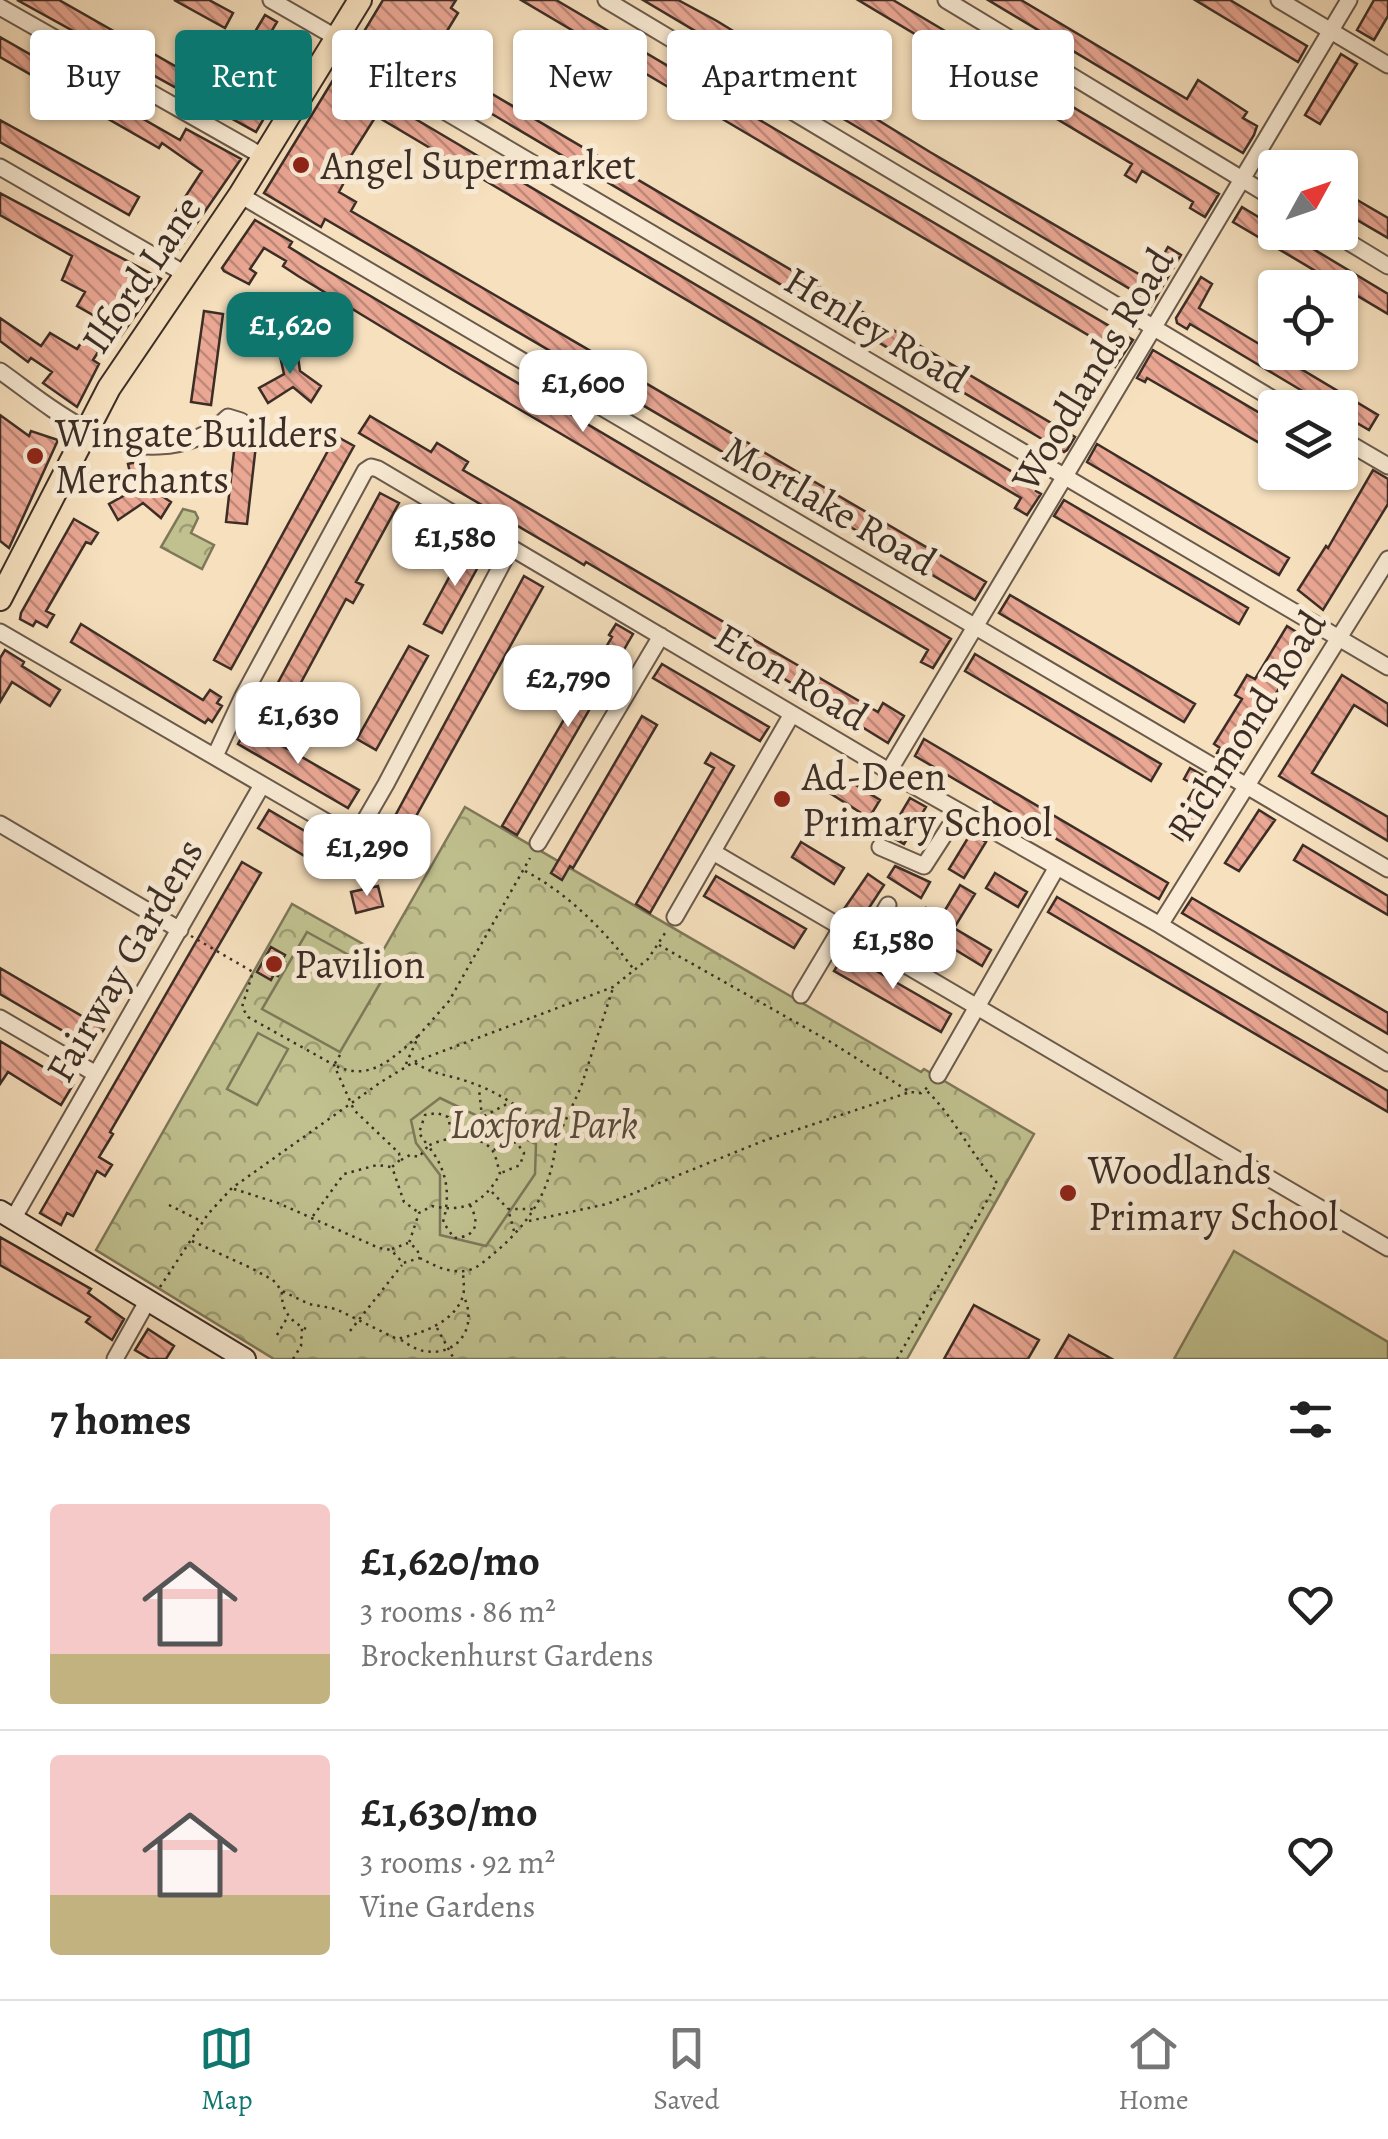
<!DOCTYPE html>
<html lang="en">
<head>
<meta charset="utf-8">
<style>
  :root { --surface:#fff; --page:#f6f6f6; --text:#222; --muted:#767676; --line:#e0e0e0; --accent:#0f766e }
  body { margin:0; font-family:Alegreya,serif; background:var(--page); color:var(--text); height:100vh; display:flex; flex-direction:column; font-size:38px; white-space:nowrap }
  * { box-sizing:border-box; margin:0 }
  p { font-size:32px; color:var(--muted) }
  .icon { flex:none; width:55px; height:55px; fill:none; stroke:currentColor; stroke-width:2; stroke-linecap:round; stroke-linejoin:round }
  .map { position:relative; height:1359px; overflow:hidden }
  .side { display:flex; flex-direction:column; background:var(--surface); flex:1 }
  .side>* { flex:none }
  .hud { position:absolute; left:30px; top:30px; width:1330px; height:90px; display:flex; gap:20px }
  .needle { width:65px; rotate:50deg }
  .buttons { position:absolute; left:1258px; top:150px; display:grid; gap:20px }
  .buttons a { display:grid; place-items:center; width:100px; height:100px; border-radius:10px; background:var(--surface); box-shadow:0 2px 8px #0004; font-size:50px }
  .price { position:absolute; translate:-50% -85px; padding:0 22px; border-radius:20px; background:#fff; color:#222; font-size:32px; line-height:65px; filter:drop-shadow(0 2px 5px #0008) }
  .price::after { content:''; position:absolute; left:50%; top:60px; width:30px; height:22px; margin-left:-15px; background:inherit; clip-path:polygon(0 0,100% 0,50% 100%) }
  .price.selected { background:var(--accent); color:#fff }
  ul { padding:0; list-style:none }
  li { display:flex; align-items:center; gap:30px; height:250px; padding:0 50px }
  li+li { border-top:2px solid var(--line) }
  li span { display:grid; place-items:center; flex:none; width:280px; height:200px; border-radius:10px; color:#555 }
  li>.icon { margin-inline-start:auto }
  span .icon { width:120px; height:120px; fill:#fffc; stroke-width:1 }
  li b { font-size:42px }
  h2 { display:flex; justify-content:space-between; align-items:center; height:120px; padding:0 50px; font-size:42px }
  .chip { padding:0 35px; border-radius:10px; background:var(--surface); box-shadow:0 2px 8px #0004; font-size:35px; line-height:90px }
  .chip.selected { background:var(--accent); color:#fff }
  .menu { display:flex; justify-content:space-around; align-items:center; height:140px; border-top:2px solid var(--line); background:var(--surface); font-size:28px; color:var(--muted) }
  .menu a { display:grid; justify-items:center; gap:5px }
  .menu .selected { color:var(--accent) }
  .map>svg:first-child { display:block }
  .park { fill:url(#park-crowns); stroke:#7e785a; stroke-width:2.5 }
  .garden { fill:#c0c18f; stroke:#7e785a; stroke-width:2.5 }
  .building { fill:url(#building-back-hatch); stroke:#3c2e26; stroke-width:2.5 }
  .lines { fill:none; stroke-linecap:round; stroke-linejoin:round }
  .street-casing { stroke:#6a5a4c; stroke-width:19 }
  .secondary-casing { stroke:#3c2e26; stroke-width:24 }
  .primary-casing { stroke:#3c2e26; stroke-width:26 }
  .path { stroke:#3c2e26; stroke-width:2.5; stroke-dasharray:2.5 5; stroke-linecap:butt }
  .street { stroke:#f9ebd5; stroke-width:15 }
  .secondary { stroke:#f9ebd5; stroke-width:20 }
  .primary { stroke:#f6e0be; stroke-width:22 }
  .poi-dot { fill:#8f2418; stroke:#f9ebd5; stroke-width:4 }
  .labels { text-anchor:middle; stroke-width:10; stroke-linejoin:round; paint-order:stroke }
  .poi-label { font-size:40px; fill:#3c2e26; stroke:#f9ebd5; text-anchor:start }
  .street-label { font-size:40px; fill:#3c2e26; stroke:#f9ebd5 }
  .park-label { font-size:40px; font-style:italic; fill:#564b3b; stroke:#f9ebd5 }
</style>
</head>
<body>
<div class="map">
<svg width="1388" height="1359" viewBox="0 0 1388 1359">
  <defs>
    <pattern id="park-crowns" width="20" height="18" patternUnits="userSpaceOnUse" patternTransform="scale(2.5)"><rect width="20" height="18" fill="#c0c18f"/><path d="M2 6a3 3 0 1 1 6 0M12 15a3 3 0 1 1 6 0" fill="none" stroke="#9d9d75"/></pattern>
    <pattern id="building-back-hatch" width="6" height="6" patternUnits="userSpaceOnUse" patternTransform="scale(2.5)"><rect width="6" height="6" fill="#eaa794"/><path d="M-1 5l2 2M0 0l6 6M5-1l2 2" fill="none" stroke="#bf8879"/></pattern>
  </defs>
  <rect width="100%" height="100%" fill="#f6e0be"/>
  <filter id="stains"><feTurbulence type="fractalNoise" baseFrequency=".002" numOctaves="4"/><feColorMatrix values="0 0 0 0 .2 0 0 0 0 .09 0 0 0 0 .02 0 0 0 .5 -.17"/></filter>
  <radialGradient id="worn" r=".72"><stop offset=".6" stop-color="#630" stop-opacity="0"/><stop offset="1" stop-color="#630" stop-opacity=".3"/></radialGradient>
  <path class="park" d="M183,509L195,512L198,518L191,533L214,545L202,569L161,547Z
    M465,807L921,1072L924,1069L1034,1134L907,1359H274L96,1250L292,904L381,954Z"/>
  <path class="garden" d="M307,932L385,975L340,1052L262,1009Z
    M258,1033L288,1049L257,1105L227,1089Z
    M440,1098L536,1144L535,1174L486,1246L440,1235V1175L416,1143L411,1120Z
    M1234,1251L1388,1342V1359H1174Z"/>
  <path class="building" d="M17,0H59L205,83L233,40L246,47L265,15L277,22L258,54L278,66L285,53L298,60L256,132Z
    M174,0H209L233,13L225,28Z
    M383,0H456L451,8L458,13L444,36L439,33L426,55L1075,437L1067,450L1064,452L404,62L399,69L357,43Z
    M521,0H556L1133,340L1115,367L1093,349L1098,341Z
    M643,0H678L717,21L930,152L1149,280L1168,247L1181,255L1151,306L1138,298L1140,295Z
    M858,0H893L1219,194L1205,217L1190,208L1193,202L1142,171L1136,182L1125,175L1132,164Z
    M988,0H1021L1187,99L1198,80L1247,112L1243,118L1257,126L1254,135L1243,153Z
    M1195,0H1230L1307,46L1298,62Z
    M1374,0H1388V16L1374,40L1357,30Z
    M0,37L180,140L186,129L241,159L177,252L159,241V237L202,171L162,143L159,148L0,57Z
    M1341,54L1357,64L1320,124L1305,115Z
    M341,67L388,95L385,101L1038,487L1036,491L1041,494L1027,515L1015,508L1021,498L376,116L347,162L353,165L339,192L356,202L351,211L986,582L975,600L325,219L321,227L264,193Z
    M0,120L139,197L129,215L0,142Z
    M1340,190L1388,218V238L1340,210Z
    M0,193L161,279L121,336L113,329L93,360L99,364L77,407L43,383L52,372L31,358L28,362L0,341V318L41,346L50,333L77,349L98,318L77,306L85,292L62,280L72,256L0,215Z
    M1242,207L1275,227V232H1285L1388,294V314L1233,222Z
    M255,220L292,242L289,247L318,265L951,639L933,668L921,662L928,650L451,369L298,276L283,266L286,261L264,248L250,269L256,273L249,284L224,271L222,268Z
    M1201,277L1212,284L1199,308L1378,415L1369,430L1340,413V408H1331L1190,324L1187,329L1177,323L1176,318Z
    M204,311L223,314L211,405L191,402Z
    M296,343L300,371L321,386L311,402L293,387L268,403L259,388L284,374L278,347Z
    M1153,350L1275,422V452L1147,378L1145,382L1137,378Z
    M0,415L29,436L31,431L58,440L9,548L0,541Z
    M370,416L431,452L437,443L468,462L463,470L878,712L883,703L904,716L888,743L765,667L759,670L758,664L586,562L584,565L574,559L359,433Z
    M236,434L257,436L247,524L226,522Z
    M336,436L354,446L231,669L214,660Z
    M1097,444L1289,558L1279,575L1087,462Z
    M145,460L150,488L171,502L161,518L143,503L118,520L109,504L134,490L128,464Z
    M1373,470L1388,479V504L1323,610L1298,590L1326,546L1328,548L1332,541Z
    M380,493L399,503L356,582L363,585L353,603L346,599L291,701L273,692Z
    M1064,500L1248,608L1239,624L1054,516Z
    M74,519L98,533L91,544L86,542L46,611L54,615L47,627L36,621L33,626L20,619L21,613Z
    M467,544L485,554L442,633L424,624Z
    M524,576L543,587L389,865L373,857Z
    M1010,595L1195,704L1184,722L999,613Z
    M81,624L203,700L210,690L221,697L217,703L222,706L212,722L208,719L205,723L71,642Z
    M616,624L633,634L517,835L502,826L612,637L609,635Z
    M1287,626L1309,640L1233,763L1217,753L1220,748L1214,744L1242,699L1235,695L1247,675L1255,679Z
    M409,646L428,656L376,750L357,739Z
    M5,650L24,662L22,666L60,690L50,706L12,682L0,702V658Z
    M975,654L1161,764L1151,781L965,671Z
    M662,664L769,727L760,741L653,678Z
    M1342,675L1388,704V726L1354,705L1312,773L1388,817V841L1279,776Z
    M642,716L657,725L573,868L570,866L562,880L551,873Z
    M248,726L359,790L348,808L238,744Z
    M924,739L1168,883L1159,899L915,756Z
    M711,753L734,766L650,913L636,904L714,768L705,763Z
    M1190,768L1218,784L1184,841L1169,831L1196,786L1184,779Z
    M833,771L880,800L869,818L822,788Z
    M910,798L926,807L904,844L888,835Z
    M269,810L349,857L338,876L258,828Z
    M1259,810L1275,820L1239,871L1225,863Z
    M971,833L986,842L964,878L949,869Z
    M801,842L844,868L834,884L792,857Z
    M1303,845L1388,896V915L1294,860Z
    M242,862L261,873L110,1132L113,1134L99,1157L112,1165L105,1176L97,1171L73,1216L67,1213L61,1225L40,1213Z
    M895,866L930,882L921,898L888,877Z
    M995,873L1027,892L1018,907L986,888Z
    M868,874L884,885L859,923L842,912Z
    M716,876L806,929L794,948L704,896Z
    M960,885L975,894L954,928L991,950L982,966L931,935L919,956L903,948L926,908L941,917Z
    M378,886L383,906L356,913L351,892Z
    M1057,897L1388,1091V1112L1048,912Z
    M1192,898L1388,1013V1034L1182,913Z
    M271,947L285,955L282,960L285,962L278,976L274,974L271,980L257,972Z
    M845,953L951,1014L941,1032L834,971Z
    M0,968L104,1029L92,1048L0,994Z
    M0,1041L73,1085L61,1105L8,1072L0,1084Z
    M0,1237L91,1289L88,1293L124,1319L112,1340L86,1322L90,1317L0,1265Z
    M974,1305L1039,1340L1028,1359H944Z
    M148,1329L174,1346L166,1359H150L135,1350Z
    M1069,1335L1112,1359H1055Z"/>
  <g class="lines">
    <g class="street-casing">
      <path id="street" d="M271,0L337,38
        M606,0L1288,408
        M946,0L1275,199
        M1279,0L1388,65
        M0,7L264,157
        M332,45L1388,667
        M0,167L187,275
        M240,195L1388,869
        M1332,232L1388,266
        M0,371C27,390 54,413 84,428C129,453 190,455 228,417L241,421
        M1340,438L1388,466
        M0,632L349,835L360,829L386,784L511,547
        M215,756L243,696L365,471L371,467L378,469L909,783L1160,925L1388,1063
        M889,771L1349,0
        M0,824L180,930
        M538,843L661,636
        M880,847L924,866L959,812
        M713,852L1388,1248
        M675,917L792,714
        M1160,925L1388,559
        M867,942L888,905
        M801,995L841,928
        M0,1018L96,1074
        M938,1075L1057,867
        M13,1219L262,785
        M115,1359L148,1300"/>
    </g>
    <g class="secondary-casing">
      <path id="secondary" d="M0,1211L245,1359"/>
    </g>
    <g class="primary-casing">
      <path id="primary" d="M0,599L109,388L240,195L360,0"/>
    </g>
    <path class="path" d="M525,871C568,893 607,933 635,971
      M191,936L253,972L242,1007L248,1017L334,1065L354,1110L399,1153L400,1160L392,1167L404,1202L418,1212
      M659,945L829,1041L910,1092L921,1093L929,1086
      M340,1055L334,1065C369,1083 392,1059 418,1036
      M415,1063C437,1076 447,1074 469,1082C502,1093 533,1115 556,1141L581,1087L613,988
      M406,1064L419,1035L449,1001L530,858
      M484,1116L507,1104
      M476,1139L482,1117L479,1089
      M494,1150L506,1141L517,1143L524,1153L520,1165L501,1173
      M401,1160L410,1155L419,1157L428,1146L419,1133L425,1115L437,1113L448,1117L452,1135
      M234,1189L278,1203L379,1248L391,1250L403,1263L420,1258
      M492,1192L507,1208
      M169,1205L201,1221
      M470,1205C480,1223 477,1237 454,1238L443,1222C451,1194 447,1169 428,1146C444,1137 478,1132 492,1150C496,1155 498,1167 500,1174C484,1203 464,1213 432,1206L419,1213L409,1243L417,1249L420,1258C435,1266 448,1273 465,1271C478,1269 488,1258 498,1250C532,1220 552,1187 556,1141
      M313,1216L344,1174L377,1165L391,1167
      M529,1221L607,1204L763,1141L910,1092
      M514,1231L508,1209H533
      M192,1241L251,1268L273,1280L282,1291L309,1304L336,1309L397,1339C422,1333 454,1323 463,1296C465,1289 463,1278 463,1271
      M392,1249L408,1243
      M160,1287L208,1214L232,1188L381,1082L414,1062L613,987L648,959L667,930
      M282,1292C281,1310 290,1321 306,1329
      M437,1328L454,1359
      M350,1331L402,1265
      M277,1335L287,1318
      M401,1340C408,1344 416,1350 424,1351C458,1357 478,1327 464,1297
      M293,1359L301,1346L302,1328
      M897,1359L997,1183C970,1153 955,1118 926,1090"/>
    <use href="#street" class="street"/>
    <use href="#secondary" class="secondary"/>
    <use href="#primary" class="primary"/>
  </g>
  <g class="poi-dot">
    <circle cx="301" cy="165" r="10"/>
    <circle cx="35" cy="456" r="10"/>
    <circle cx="782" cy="799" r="10"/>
    <circle cx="274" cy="964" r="10"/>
    <circle cx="1068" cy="1193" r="10"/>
  </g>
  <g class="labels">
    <g class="poi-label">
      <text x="321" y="179">Angel Supermarket</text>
      <text x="55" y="447">Wingate Builders<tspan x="55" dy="46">Merchants</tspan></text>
      <text x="802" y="790">Ad-Deen<tspan x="802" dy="46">Primary School</tspan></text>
      <text x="294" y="978">Pavilion</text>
      <text x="1088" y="1184">Woodlands<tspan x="1088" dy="46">Primary School</tspan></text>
    </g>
    <g class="street-label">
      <text transform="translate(141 274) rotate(-56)" y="14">Ilford Lane</text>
      <text transform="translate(877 329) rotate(31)" y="14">Henley Road</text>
      <text transform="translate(1092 369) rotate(-59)" y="14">Woodlands Road</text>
      <text transform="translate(830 505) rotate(30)" y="14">Mortlake Road</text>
      <text transform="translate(792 676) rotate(31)" y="14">Eton Road</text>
      <text transform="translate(1246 725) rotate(-58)" y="14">Richmond Road</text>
      <text transform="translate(124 960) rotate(-60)" y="14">Fairway Gardens</text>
    </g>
    <g class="park-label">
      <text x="544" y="1138">Loxford Park</text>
    </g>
  </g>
  <rect width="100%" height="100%" filter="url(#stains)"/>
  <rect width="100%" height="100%" fill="url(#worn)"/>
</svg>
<div class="buttons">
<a><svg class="needle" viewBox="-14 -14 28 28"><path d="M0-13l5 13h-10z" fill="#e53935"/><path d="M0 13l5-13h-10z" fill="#767676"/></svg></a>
<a><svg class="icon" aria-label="locate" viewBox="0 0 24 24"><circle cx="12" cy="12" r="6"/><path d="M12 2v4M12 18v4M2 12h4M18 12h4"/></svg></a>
<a><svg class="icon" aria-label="layers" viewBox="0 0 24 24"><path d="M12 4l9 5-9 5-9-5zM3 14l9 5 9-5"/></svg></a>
</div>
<b class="price selected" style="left:290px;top:377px">£1,620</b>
<b class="price" style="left:583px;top:435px">£1,600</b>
<b class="price" style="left:455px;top:589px">£1,580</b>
<b class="price" style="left:568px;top:730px">£2,790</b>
<b class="price" style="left:298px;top:767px">£1,630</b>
<b class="price" style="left:367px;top:899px">£1,290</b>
<b class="price" style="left:893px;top:992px">£1,580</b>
<div class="hud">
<a class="chip">Buy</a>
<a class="chip selected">Rent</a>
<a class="chip">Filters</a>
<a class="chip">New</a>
<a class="chip">Apartment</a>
<a class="chip">House</a>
</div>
</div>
<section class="side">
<h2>7 homes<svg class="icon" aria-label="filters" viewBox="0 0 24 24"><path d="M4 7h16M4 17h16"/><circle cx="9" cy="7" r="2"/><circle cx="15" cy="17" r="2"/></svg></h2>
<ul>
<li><span style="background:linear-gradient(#f6c9c9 75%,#c2b280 0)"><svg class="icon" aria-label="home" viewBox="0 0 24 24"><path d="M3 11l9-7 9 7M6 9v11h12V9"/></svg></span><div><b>£1,620/mo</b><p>3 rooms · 86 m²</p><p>Brockenhurst Gardens</p></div><svg class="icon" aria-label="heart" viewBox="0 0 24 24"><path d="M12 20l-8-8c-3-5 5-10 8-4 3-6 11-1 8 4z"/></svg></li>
<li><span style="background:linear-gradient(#f6c9c9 70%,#c2b280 0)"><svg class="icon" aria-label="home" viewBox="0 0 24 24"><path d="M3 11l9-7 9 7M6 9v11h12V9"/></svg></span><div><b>£1,630/mo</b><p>3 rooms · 92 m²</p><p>Vine Gardens</p></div><svg class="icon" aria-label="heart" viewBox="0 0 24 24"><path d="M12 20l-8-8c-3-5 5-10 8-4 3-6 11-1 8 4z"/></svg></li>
</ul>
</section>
<nav class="menu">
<a class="selected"><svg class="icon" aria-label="map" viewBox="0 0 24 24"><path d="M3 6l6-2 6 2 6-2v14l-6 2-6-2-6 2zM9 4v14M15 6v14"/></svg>Map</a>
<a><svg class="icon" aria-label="saved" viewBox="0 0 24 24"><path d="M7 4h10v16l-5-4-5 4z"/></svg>Saved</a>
<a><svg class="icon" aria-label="home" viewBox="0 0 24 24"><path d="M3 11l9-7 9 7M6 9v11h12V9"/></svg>Home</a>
</nav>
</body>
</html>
